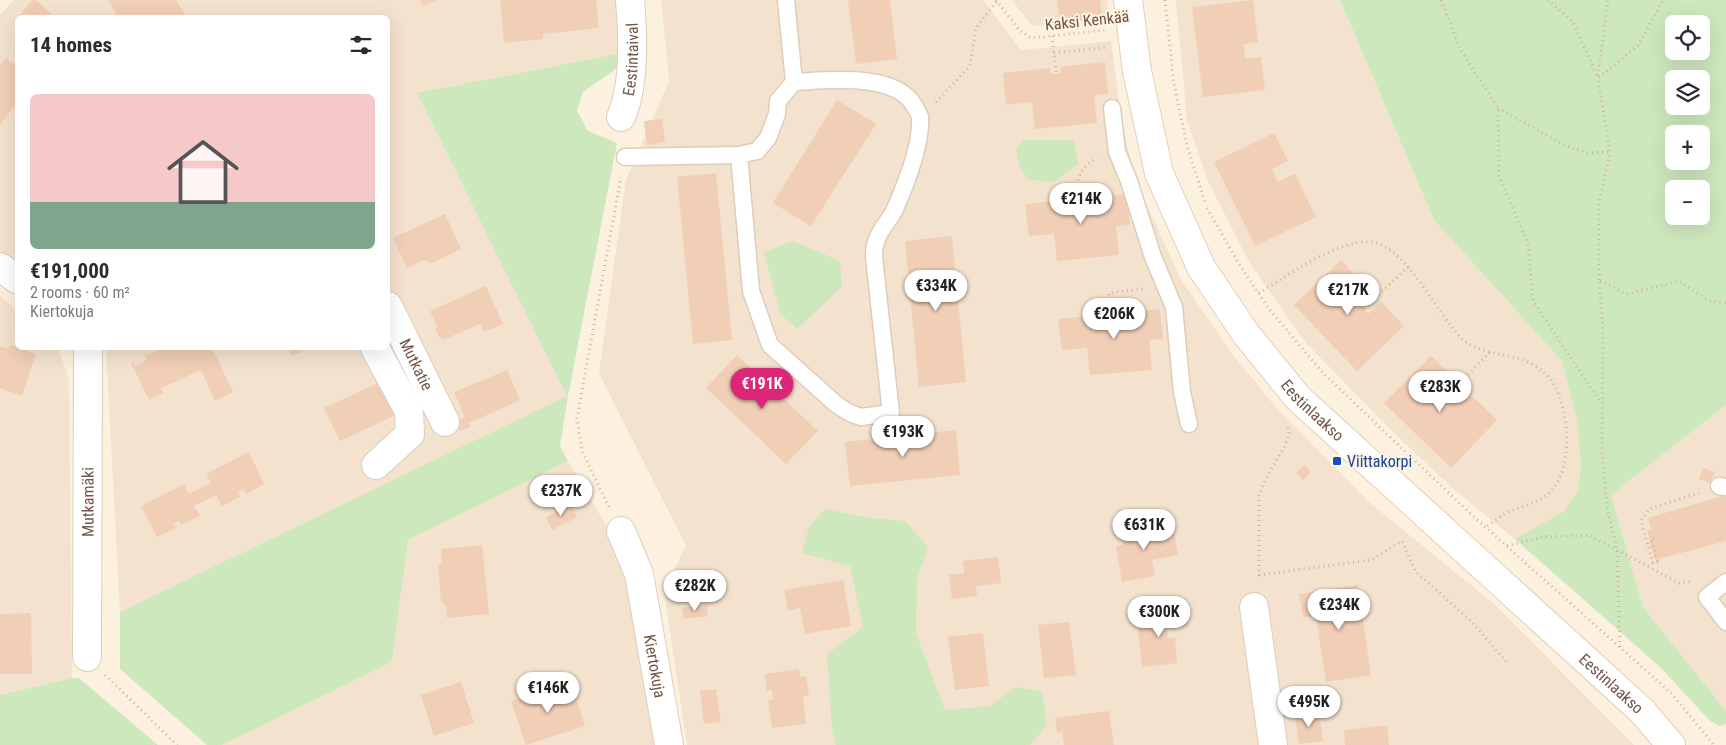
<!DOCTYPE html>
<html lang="en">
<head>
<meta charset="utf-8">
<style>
  :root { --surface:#fff; --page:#f2f2f3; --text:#2b2b33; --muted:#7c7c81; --line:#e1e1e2; --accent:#db2777 }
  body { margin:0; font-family:"Roboto Condensed",sans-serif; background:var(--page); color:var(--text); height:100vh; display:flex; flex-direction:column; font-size:19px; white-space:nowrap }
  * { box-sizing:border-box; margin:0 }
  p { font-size:16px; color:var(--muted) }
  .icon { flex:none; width:28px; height:28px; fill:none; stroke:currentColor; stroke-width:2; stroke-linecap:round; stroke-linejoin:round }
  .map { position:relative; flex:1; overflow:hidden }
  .sheet { position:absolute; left:15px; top:15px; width:375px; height:335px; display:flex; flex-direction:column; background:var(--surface); border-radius:8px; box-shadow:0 5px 20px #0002 }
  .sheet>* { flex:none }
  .fabs { position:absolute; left:1665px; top:15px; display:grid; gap:10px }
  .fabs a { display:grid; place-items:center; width:45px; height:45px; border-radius:8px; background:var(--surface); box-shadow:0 5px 20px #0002; font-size:25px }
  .price { position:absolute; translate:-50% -42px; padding:0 11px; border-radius:18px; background:#fff; color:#222; font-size:16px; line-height:32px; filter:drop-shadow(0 1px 2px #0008) }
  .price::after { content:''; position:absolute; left:50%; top:30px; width:15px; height:11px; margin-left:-8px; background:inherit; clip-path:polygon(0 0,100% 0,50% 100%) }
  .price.active { background:var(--accent); color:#fff }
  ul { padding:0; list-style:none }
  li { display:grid; align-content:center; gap:10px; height:265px; padding:0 15px }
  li+li { border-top:1px solid var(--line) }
  li span { display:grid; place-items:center; height:155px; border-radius:8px; color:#555 }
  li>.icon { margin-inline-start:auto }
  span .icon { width:90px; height:90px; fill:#fffc; stroke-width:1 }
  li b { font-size:21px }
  h2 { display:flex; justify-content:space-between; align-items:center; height:60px; padding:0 15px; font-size:21px }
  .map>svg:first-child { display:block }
  .residential { fill:#f3e2cd }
  .green { fill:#cee8be; fill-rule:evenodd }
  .building { fill:#f1ceb6 }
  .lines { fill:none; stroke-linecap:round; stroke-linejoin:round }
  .lane-casing { stroke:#dfccbb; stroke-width:19 }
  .street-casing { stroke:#dfccbb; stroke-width:30 }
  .secondary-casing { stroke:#e4ceb9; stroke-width:30 }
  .path { stroke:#d5b29a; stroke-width:3; stroke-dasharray:1 4; stroke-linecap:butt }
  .lane { stroke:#fff; stroke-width:16 }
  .street { stroke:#fff; stroke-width:28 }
  .secondary { stroke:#fff; stroke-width:28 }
  .transit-dot { fill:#1a4fb4; stroke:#fff5e4; stroke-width:2 }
  .labels { text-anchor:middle; stroke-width:4; stroke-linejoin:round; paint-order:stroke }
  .street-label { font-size:16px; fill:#715647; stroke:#fff5e4 }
  .transit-label { font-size:16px; fill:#164399; stroke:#fff5e4; text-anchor:start }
</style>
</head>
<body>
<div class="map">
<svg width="1726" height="745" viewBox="0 0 1726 745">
  <rect width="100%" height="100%" fill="#fcf1de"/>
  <path class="residential" d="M14,0H615L621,53L417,93L568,396L120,612L106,348H388V18H18L17,265L0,251V15Z
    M661,0H983L1021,50L1111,41L1122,124L1137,183L1181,280L1234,356L1277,409L1370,503L1493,603L1634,745H687L664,591L686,546L599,373L626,180L669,81Z
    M1012,0H1107L1109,19L1032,26Z
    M1176,0H1340L1434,220L1562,361L1577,421L1581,467L1577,492L1564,511L1515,539L1457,492L1399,438L1306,343L1249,262L1208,181L1187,120Z
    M0,296L17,310L18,348H58L69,378L72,678L0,695Z
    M1726,405V711L1643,607L1611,495Z
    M568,461L623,554L654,745H222L392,662L408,540Z"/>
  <path class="green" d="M1340,0H1726V405L1611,495L1643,607L1726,711V724L1720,726L1710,721L1661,668L1515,539L1564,511L1577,492L1581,467L1577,421L1562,361L1434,220ZM1674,24H1701V51H1674ZM1674,79H1701V106H1674ZM1674,134H1701V161H1674ZM1674,189H1701V216H1674Z
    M621,53L616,69L583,92L577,111L588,131L617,143L568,396L560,446L568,461L408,540L392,662L222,745H207L120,669V612L567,396L417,93Z
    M1023,140H1074L1078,164L1055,182L1029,180L1020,168L1016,149Z
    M793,241L840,261L842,287L797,329L780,314L764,252Z
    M825,509L869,518L905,521L928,547L917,579L916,633L945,710L990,706L1015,687L1042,691L1047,725L1030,745H836L832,730L827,654L863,627L850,566L802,553L809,527Z
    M72,678H79L158,745H0V695Z"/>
  <path class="building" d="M32,0H36L54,16L53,18H18Z
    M108,0H176L187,18H118Z
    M420,0H436L423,6Z
    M500,0H596L599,28L543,34V39L504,43Z
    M848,0H890L897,59L856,64Z
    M1057,0H1100L1102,19L1060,23Z
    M1253,0L1258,42L1244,44L1245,59L1261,57L1265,90L1203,97L1192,7Z
    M6,58L18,67V101L0,125V66Z
    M1105,62L1108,94L1094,95L1097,123L1035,129L1032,102L1006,105L1003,73L1050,68L1051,74L1061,73L1060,67Z
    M837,100L876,124L811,226L773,203Z
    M662,119L665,142L647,145L644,121Z
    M1274,133L1288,161L1272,169L1278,182L1295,174L1316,217L1255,246L1214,162Z
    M716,173L732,340L693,344L677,177Z
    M1127,194L1130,225L1116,226L1119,255L1057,261L1054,234L1029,236L1025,204L1073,199V206L1083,205L1082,199Z
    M445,214L461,249L432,263L423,260L407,268L393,238Z
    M952,236L966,382L919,387L905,241Z
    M1341,260L1371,292L1358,303L1368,314L1381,302L1404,326L1357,371L1294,305Z
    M486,286L503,324L484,332L480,324L443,340L439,337L436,330L437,327L430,311Z
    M1160,309L1163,339L1149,340L1152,370L1090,375L1087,348L1062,350L1058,319L1106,314V320L1116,319L1115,313Z
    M10,345L36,354L22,396L0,388V346L8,349Z
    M164,348H212L233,392L215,401L201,370L161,388L163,393L149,400L131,363L133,362L135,366L147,360L145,356Z
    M288,348H309L292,356Z
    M737,355L818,431L786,464L706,388Z
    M1431,356L1454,377L1441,390L1452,401L1464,388L1497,420L1451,468L1384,403Z
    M507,370L520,400L469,423L470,427L460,431L455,421L465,417L454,392Z
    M384,380L400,413L340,441L324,408Z
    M956,430L960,475L850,486L845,442Z
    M249,452L264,484L246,494L243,489L238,492L240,497L222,506L216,495L194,506L200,516L181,525L179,521L173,524L176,528L157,537L141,506L184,484L189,494L211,483L206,474Z
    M1305,465L1311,472L1303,480L1296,473Z
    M1703,468L1715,472L1710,483L1699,479Z
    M1726,495V541L1655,560L1647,530L1651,529L1648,518Z
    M571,504L577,517L552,530L546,517Z
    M1173,526L1178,555L1152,560L1155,576L1122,582L1116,546L1123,545L1121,531L1147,527L1148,530Z
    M482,545L489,614L447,618L446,605L441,602L438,566L442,562L441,549Z
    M998,557L1001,583L976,586L977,596L952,599L949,575L964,573L963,561Z
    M843,580L851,626L805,634L800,608L788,611L784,590Z
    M1358,585L1371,675L1326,682L1316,616L1303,617L1299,594Z
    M707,605L708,616L684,619L682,608Z
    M1187,612L1188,627L1167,629L1168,638H1175L1177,663L1142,667L1137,618Z
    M31,613L32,674H0V614Z
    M1069,622L1076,675L1044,678L1038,625Z
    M983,633L989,686L955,690L948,637Z
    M799,669L800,677L806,676L809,696L803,697L806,724L772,728L768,701L773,700L772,690L767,691L765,674Z
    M461,682L474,723L434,736L421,695Z
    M571,682L585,726L526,745L511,701L548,689L550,693L557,691L556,687Z
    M716,689L721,722L704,724L700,691Z
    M1109,711L1114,745H1064L1062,732L1057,733L1055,718Z
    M1319,713L1323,741L1299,744L1295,716Z
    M1387,725L1389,745H1345L1344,730Z"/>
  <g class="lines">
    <g class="lane-casing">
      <path id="lane" d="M1112,108L1117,152L1129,181L1153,257L1174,307L1182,392L1189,424
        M739,155L757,151L768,138L777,114L778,101L794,82
        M625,157L739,155L751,291L770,345L837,405L850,413L861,417L891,413L874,257C874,252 874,247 876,242C879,230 890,220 895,209C906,184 922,145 920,117C919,114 917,110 915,107C897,72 828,80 794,82L786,0
        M1719,486L1726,487
        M1726,582L1707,597L1726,622"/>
    </g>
    <g class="street-casing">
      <g id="street">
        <path id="s1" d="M621,117C635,85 633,34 630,0"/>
        <path d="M0,267L18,280"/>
        <path id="s2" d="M388,306L445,422"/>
        <path d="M375,348L409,411L410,434L376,465"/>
        <path id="s3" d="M621,531L639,574L669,745"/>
        <path d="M1254,607L1273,745"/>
        <path id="s4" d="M87,657L88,348"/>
      </g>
    </g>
    <g class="secondary-casing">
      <g id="secondary">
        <path id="s5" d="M1128,0L1137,71L1159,173L1201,267L1246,334L1298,398L1642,711L1671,745"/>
      </g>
    </g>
    <path class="path" d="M996,0L1019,30L1031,38L1106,30
      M1165,0L1174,84L1187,146L1205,202
      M1441,0L1460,49L1498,108L1499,176L1528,244L1533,301L1601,403
      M1548,0L1573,22L1598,78
      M1052,36L1056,73
      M1054,53L1108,47
      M1598,76L1608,0
      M936,102L970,66L976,28L997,1
      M1498,108L1564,145L1587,153L1610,152
      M1078,205C1076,182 1075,171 1097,158
      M1207,208L1239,264L1269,309L1323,373L1473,516L1671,693L1714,745
      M1599,280V203L1610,152L1598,78L1638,46L1663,0
      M1259,293C1287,276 1338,239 1371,242C1405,245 1437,313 1460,337C1479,356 1512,352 1534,365C1542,370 1548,375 1553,383C1569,410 1574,467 1551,491C1539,504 1520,506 1504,514C1498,518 1492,523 1485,527
      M1364,309L1408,267
      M1111,320L1109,293L1143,289
      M1447,396L1491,351
      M609,507L582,451L577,418L621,177
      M1654,538L1651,539L1658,562
      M1507,546L1542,537L1589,535L1679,583L1690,582
      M1658,562L1653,563L1641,521L1649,509L1699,493
      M1259,575L1371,560L1402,541L1415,571L1472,622L1508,664
      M1259,576V495L1268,474L1285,446L1289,433L1288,427
      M1620,647L1617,549L1607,507L1602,454L1603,330L1599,280L1626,294L1679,281L1708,300L1726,303
      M105,675L177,745"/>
    <use href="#lane" class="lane"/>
    <use href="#street" class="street"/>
    <use href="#secondary" class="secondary"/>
  </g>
  <rect class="transit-dot" x="1332" y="456" width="10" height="10" rx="2.5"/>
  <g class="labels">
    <g class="street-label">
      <text transform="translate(1087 20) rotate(-6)" y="6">Kaksi Kenkää</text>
      <text dy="6" stroke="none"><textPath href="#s1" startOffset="59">Eestintaival</textPath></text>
      <text dy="6" stroke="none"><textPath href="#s2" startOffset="65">Mutkatie</textPath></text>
      <text dy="6" stroke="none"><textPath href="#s5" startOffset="461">Eestinlaakso</textPath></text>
      <text dy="6" stroke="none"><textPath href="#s4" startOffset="155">Mutkamäki</textPath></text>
      <text dy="6" stroke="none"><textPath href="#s3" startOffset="140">Kiertokuja</textPath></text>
      <text dy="6" stroke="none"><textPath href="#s5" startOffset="866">Eestinlaakso</textPath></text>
    </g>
    <g class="transit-label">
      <text x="1347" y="467">Viittakorpi</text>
    </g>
  </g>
</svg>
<div class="fabs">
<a><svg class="icon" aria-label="locate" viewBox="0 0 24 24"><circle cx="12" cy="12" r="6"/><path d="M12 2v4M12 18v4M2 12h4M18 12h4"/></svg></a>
<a><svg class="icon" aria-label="layers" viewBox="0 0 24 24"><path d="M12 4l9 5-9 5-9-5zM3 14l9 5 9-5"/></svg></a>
<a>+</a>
<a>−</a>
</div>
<b class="price" style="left:1081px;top:225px">€214K</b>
<b class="price" style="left:936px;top:312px">€334K</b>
<b class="price" style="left:1348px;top:316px">€217K</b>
<b class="price" style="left:1114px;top:340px">€206K</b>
<b class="price active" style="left:762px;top:410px">€191K</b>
<b class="price" style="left:1440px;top:413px">€283K</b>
<b class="price" style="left:903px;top:458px">€193K</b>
<b class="price" style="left:561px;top:517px">€237K</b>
<b class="price" style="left:1144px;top:551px">€631K</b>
<b class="price" style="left:695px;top:612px">€282K</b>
<b class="price" style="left:1339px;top:631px">€234K</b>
<b class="price" style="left:1159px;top:638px">€300K</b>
<b class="price" style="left:548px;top:714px">€146K</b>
<b class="price" style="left:1309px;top:728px">€495K</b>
<section class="sheet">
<h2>14 homes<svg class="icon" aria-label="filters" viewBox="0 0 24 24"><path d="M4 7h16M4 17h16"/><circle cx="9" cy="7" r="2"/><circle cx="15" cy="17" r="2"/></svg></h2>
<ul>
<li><span style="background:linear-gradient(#f6c9c9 70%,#7fa58c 0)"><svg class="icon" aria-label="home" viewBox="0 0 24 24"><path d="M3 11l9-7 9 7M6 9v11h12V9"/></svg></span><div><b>€191,000</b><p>2 rooms · 60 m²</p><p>Kiertokuja</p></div></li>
</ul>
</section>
</div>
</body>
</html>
